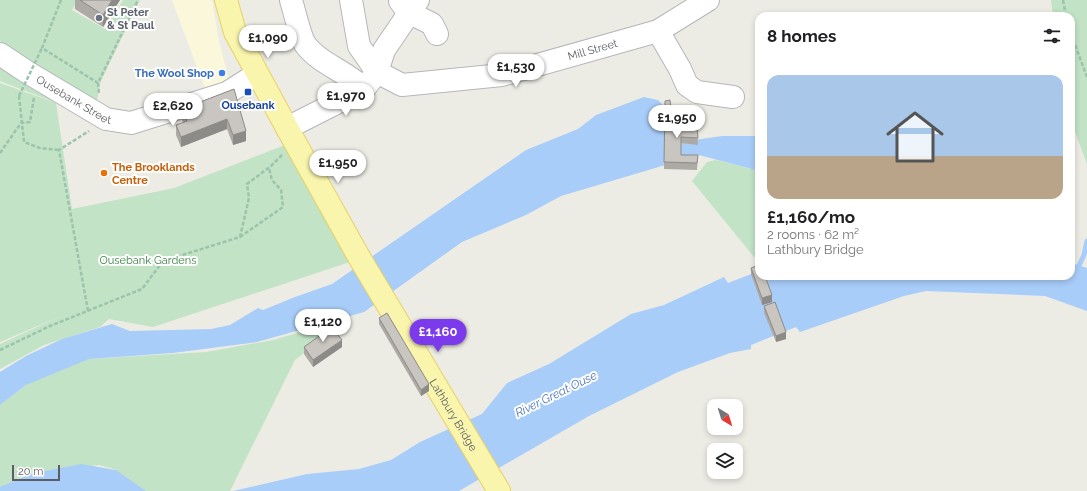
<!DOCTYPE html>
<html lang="en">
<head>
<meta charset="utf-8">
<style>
  :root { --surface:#fff; --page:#f6f6f6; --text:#202124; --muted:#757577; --line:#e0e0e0; --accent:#7c3aed }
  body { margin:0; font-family:Raleway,sans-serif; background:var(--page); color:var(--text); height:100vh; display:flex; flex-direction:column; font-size:15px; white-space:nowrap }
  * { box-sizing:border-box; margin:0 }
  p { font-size:13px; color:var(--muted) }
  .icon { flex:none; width:22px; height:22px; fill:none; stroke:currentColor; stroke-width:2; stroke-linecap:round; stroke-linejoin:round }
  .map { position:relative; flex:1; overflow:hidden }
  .drawer { position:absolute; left:755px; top:12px; width:320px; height:268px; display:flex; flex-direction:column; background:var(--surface); border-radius:12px; box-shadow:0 2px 6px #0003 }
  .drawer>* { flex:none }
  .needle { width:26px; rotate:142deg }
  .buttons { position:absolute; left:707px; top:399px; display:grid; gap:8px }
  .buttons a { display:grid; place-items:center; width:36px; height:36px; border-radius:8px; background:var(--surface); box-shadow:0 2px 6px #0003; font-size:20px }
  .scale { position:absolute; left:12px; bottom:10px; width:48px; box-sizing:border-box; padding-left:4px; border:2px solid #5c5e64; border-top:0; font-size:11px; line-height:14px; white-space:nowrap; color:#5c5e64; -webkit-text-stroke:3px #fff; paint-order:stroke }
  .price { position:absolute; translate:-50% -34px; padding:0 9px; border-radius:14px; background:#fff; color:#222; font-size:13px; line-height:26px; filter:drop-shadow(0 1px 2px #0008) }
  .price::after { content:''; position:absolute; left:50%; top:24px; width:12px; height:9px; margin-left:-6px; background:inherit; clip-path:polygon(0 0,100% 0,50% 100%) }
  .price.current { background:var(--accent); color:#fff }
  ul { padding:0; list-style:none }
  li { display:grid; align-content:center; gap:8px; height:212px; padding:0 12px }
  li+li { border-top:1px solid var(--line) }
  li span { display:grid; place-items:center; height:124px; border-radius:12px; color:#555 }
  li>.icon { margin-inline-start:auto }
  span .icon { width:72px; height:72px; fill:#fffc; stroke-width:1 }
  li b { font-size:17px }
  h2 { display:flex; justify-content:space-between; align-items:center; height:48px; padding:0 12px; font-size:17px }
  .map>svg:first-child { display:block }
  .commercial { fill:#fbf7db }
  .green { fill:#c2e3c6 }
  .water { fill:#a8cdf9 }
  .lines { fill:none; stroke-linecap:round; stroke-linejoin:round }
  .stream { stroke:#a8cdf9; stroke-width:5 }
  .minor-casing { stroke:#b4b6ba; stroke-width:24 }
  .major-casing { stroke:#e8d163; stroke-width:24 }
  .path { stroke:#9cc3ab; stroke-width:2.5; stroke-dasharray:4 2; stroke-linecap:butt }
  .minor { stroke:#fff; stroke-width:22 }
  .major { stroke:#f9f5ad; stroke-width:22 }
  .path-bridge { stroke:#9cc3ab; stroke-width:2.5; stroke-dasharray:4 2; stroke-linecap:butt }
  .wall { fill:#adaaa6 }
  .shaded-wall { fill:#8d8b87 }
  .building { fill:#c9c6c1; stroke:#8d8b87 }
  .worship-dot { fill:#6b7280; stroke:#fff; stroke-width:1.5 }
  .shop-dot { fill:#3f7fe0; stroke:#fff; stroke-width:1.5 }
  .transit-dot { fill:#1a4fb4; stroke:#fff; stroke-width:1.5 }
  .food-dot { fill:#e8710a; stroke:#fff; stroke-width:1.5 }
  .labels { text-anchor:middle; stroke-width:4; stroke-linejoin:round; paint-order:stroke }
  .worship-label { font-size:11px; font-weight:bold; fill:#5b616d; stroke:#fff; text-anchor:start }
  .street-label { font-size:11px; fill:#5c5e64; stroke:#fff }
  .shop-label { font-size:11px; font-weight:bold; fill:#366cbe; stroke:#fff; text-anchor:end }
  .transit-label { font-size:11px; font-weight:bold; fill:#164399; stroke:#fff }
  .food-label { font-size:11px; font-weight:bold; fill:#c56008; stroke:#fff; text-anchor:start }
  .park-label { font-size:11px; fill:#3b8346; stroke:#fff }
  .water-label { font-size:12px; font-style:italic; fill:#4c76bb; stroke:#fff }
</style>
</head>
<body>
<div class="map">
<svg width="1087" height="491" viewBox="0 0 1087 491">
  <rect width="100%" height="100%" fill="#edece4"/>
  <path class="commercial" d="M172,0H212L219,41L228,76L223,86L207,94Z"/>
  <path class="green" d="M0,0H78L72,10L105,29L123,0H140L100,83L96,107L42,74L0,41Z
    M1051,0H1087V164L1071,121V16H1053Z
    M0,63L47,88L54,102L0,81Z
    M0,83L56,103L72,209L174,188L285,145L356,260L153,327L109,319L100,327L44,345L0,369V344L61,316L0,342Z
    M716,160L759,171V257H754L692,181L707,162Z
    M350,318L295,360L230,491H137L129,481L114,469L99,465L27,474L0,488V405L26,385L33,376L89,359L206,352L273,340Z"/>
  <path class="water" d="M644,97L658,100L669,111L671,137L694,140L722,136H759V171L699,155L561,196L526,215L462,242L364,312L257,342L173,353L89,359L26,385L0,405V372L26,356L62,339L112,324L130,331L211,329L230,325L258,308L263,310L295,297L332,284L526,150L578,129L596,115Z
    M1071,263L1087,268V311L1045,296L926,291L904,296L800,332L796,327L751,345V349L730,353L678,372L589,416L459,491H233L307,474L359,469L391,460L420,442L482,414L507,383L549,364L631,314L664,305L724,277L728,283L759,271V276H1071Z
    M81,464L116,470L146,491H0V487L30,474Z"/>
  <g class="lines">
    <path class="stream" d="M1077,270L1084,255L1087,241"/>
    <g class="minor-casing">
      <g id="minor">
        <path d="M291,0C294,10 300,36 305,44C318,63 348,72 364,89"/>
        <path id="s1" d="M351,0L359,46L377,72L402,85L502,75L658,31L708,0"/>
        <path d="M400,1L408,12L432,24L437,34"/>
        <path d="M658,31L680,69L687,85L697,92L733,97"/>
        <path id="s2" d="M0,54L27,72L106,119L131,123L227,93L257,74"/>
        <path d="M287,128L364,89L377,72L384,50L418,0"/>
      </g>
    </g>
    <g class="major-casing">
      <g id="major">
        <path id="s3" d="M226,0L235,32L287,128L359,257L499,491"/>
      </g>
    </g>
    <path class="path" d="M61,0L42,48L98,83L138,0
      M1063,0L1066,16
      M1071,34L1087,77
      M98,83L99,93
      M19,96L24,142L40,148L59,150
      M0,153L21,123L30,122L34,97
      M240,237L283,207L281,190L272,180L269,168
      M88,311L59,150L89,131
      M0,350L50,326L142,289L163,261L240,237L249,198L247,184L271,166L282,155"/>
    <use href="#minor" class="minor"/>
    <use href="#major" class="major"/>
    <path class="path-bridge" d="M19,96L42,48"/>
  </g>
  <path class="wall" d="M75,0H120L103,27L75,9Z
    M234,89L246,141L233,145L227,129L181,147L176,135V125L183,123L182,119V109Z
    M665,101L673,126H697L698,145L681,143V155H698L697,170L664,169Z
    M751,268L772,302L762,305L751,274Z
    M764,306L786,339L776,342L764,313Z
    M379,318L429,391L421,396L379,324Z
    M304,347H342L313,367L304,354Z"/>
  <path class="shaded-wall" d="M112,0H120L103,27V15Z
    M227,119V129L181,147V137Z
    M246,131V141L233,145V135Z
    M772,295V302L762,305V298Z
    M786,332V339L776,342V336Z
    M342,340V347L313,367V360Z
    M429,384V391L421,396V390Z"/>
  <path class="building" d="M80,0H112L103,15Z
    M234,89L246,131L233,135L227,119L181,137L176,125L187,121L182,109Z
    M670,100L673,126H697L698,138L681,137V155H698L697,163L664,162L665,101Z
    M759,265V276H765L772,295L762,298L751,268Z
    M775,302L786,332L776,336L764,306Z
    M387,313L429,384L421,390L379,318Z
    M332,327L342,340L313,360L304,347Z"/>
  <circle class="worship-dot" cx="99" cy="18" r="4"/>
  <circle class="shop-dot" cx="222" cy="73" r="4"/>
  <rect class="transit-dot" x="244" y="88" width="8" height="8" rx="2"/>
  <circle class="food-dot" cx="104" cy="173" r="4"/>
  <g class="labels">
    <g class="worship-label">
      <text x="107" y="16">St Peter<tspan x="107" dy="13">&amp; St Paul</tspan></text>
    </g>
    <g class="street-label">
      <text dy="4" stroke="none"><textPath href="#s1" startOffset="301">Mill Street</textPath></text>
      <text dy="4" stroke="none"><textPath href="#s2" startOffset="87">Ousebank Street</textPath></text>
      <text dy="4" stroke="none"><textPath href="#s3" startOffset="474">Lathbury Bridge</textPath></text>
    </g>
    <g class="shop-label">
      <text x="214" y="77">The Wool Shop</text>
    </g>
    <g class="transit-label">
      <text x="248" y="109">Ousebank</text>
    </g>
    <g class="food-label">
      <text x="112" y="171">The Brooklands<tspan x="112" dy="13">Centre</tspan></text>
    </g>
    <g class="park-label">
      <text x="148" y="264">Ousebank Gardens</text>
    </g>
    <g class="water-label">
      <text transform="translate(556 394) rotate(-26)" y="4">River Great Ouse</text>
    </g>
  </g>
</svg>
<div class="buttons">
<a><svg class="needle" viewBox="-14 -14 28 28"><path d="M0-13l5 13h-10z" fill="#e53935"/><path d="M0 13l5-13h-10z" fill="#757577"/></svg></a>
<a><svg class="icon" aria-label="layers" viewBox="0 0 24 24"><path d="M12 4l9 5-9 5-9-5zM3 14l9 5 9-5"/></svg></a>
</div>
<div class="scale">20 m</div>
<b class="price" style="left:268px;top:59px">£1,090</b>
<b class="price" style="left:516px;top:88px">£1,530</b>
<b class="price" style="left:346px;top:117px">£1,970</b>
<b class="price" style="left:173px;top:127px">£2,620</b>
<b class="price" style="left:677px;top:139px">£1,950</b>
<b class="price" style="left:338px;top:184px">£1,950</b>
<b class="price" style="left:323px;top:343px">£1,120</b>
<b class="price current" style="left:438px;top:353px">£1,160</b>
<section class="drawer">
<h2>8 homes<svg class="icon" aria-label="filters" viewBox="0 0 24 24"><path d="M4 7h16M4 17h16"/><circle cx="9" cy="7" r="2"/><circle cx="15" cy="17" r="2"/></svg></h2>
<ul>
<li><span style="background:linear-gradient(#a9c7e8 65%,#b9a48a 0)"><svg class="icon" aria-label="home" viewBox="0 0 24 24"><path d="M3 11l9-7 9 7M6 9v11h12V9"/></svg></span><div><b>£1,160/mo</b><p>2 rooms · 62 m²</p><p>Lathbury Bridge</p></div></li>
</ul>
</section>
</div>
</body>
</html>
